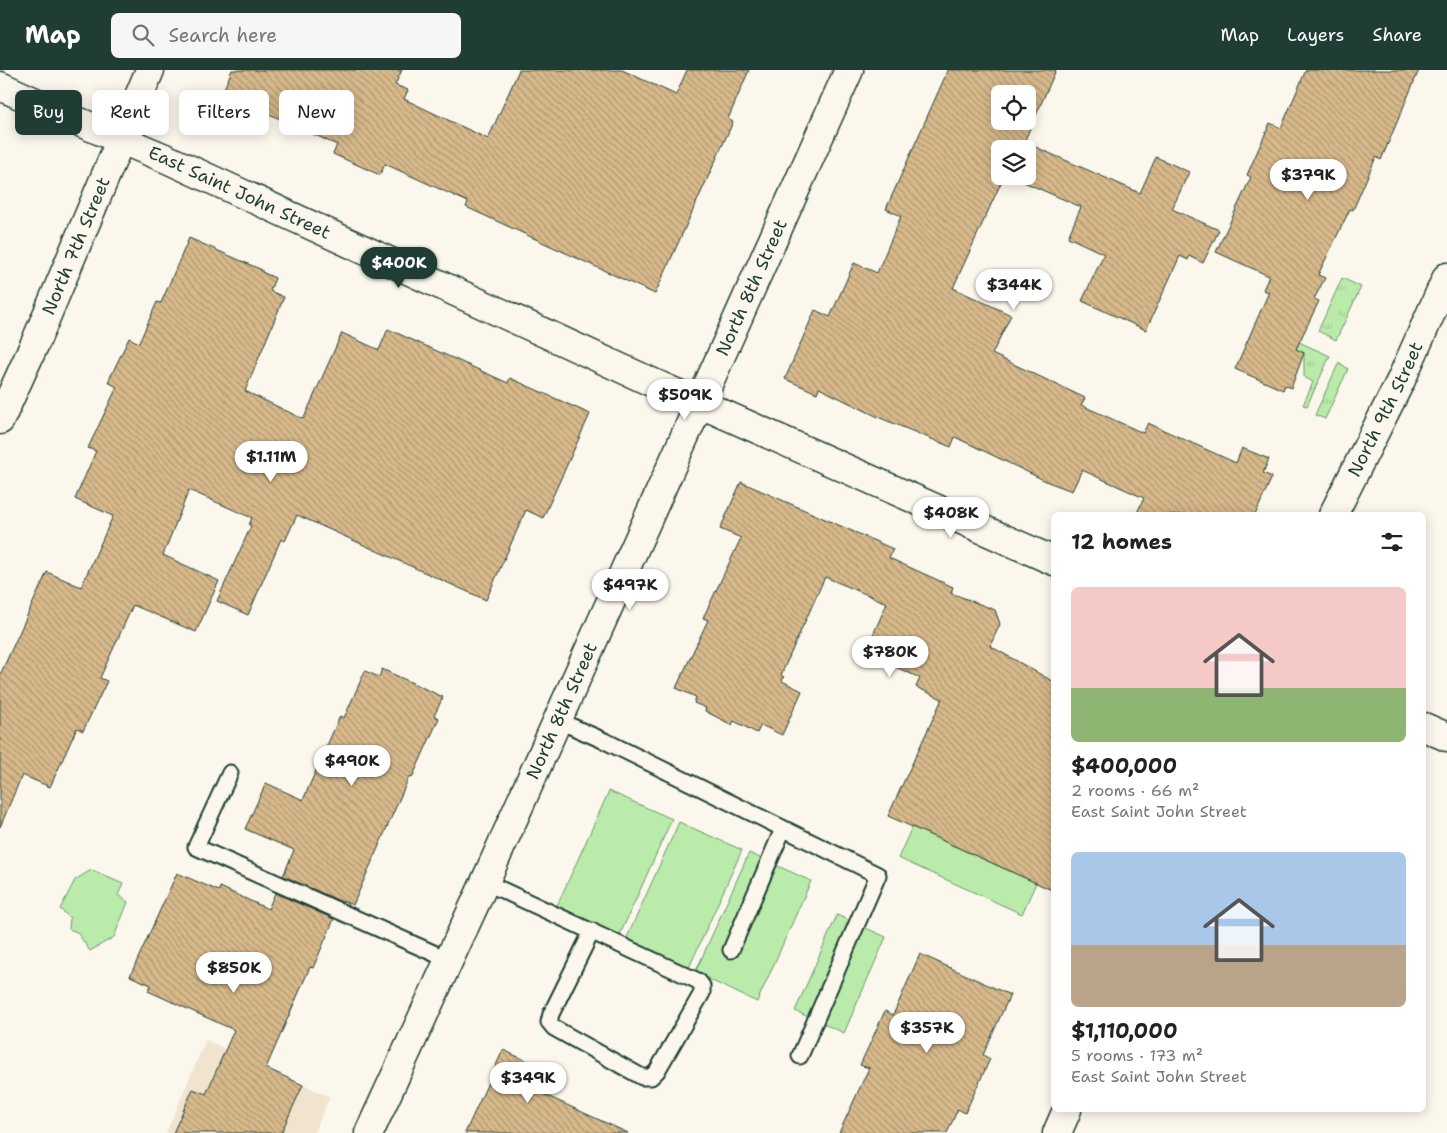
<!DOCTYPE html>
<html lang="en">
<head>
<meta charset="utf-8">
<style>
  :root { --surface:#fff; --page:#f6f6f6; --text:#222; --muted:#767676; --accent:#1f3d34 }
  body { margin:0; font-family:"Shantell Sans",sans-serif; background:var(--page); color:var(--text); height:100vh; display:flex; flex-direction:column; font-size:19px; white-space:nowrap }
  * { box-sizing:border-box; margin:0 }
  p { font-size:16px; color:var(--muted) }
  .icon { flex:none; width:28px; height:28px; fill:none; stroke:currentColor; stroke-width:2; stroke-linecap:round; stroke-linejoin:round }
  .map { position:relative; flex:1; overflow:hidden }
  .details { position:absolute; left:1051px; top:442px; width:375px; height:600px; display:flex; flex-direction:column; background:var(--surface); border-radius:8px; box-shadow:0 2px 12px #0003 }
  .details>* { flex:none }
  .hud { position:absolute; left:15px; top:20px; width:475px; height:45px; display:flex; gap:10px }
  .controls { position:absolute; left:991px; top:15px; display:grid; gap:10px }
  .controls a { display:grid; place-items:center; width:45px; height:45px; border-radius:8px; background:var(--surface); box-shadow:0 2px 12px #0003; font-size:25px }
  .price { position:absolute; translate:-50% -42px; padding:0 11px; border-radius:18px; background:#fff; color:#222; font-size:16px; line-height:32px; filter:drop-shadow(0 1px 2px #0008) }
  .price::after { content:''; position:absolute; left:50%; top:30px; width:15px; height:11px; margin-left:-8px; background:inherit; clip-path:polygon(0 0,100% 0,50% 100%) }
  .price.current { background:var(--accent); color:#fff }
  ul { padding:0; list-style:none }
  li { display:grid; align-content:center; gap:10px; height:265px; padding:0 20px }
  li span { display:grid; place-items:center; height:155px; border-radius:8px; color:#555 }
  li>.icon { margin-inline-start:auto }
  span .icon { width:90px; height:90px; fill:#fffc; stroke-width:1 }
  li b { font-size:21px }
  h2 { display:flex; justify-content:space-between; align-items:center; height:60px; padding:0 20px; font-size:21px }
  .chip { padding:0 18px; border-radius:8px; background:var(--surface); box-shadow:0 2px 12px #0003; font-size:18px; line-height:45px }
  .chip.current { background:var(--accent); color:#fff }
  header { display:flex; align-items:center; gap:30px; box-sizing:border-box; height:70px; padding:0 25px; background:var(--accent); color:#fff }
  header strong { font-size:24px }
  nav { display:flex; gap:28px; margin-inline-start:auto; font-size:18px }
  .search { width:350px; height:45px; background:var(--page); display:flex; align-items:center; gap:12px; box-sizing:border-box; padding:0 18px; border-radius:8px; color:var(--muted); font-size:19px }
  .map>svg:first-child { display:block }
  .built { fill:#f0e4cf }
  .grass { fill:url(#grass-tufts); stroke:#6c946f }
  .park { fill:#baebaa; stroke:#6c946f }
  .building { fill:url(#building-back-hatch); stroke:#1f3d34; fill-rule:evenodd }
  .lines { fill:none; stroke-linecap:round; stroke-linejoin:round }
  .lane-casing { stroke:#1f3d34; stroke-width:19 }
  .street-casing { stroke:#1f3d34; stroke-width:31 }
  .secondary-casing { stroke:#1f3d34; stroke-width:31 }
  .lane { stroke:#fbf7ec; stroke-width:15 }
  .street { stroke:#fbf7ec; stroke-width:28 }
  .secondary { stroke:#fbf7ec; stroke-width:28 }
  .labels { text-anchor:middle; stroke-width:5; stroke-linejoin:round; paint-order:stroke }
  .street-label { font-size:18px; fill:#1f3d34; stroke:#fbf7ec }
</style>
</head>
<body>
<header>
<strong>Map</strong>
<div class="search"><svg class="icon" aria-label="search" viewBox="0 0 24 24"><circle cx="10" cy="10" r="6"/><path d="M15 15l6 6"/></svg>Search here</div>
<nav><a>Map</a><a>Layers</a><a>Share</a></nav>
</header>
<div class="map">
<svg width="1447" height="1063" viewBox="0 0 1447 1063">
  <defs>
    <pattern id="grass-tufts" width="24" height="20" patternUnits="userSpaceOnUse" patternTransform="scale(1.25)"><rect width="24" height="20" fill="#baebaa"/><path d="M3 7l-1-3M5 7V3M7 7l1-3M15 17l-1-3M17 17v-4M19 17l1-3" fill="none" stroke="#9fca93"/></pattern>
    <pattern id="building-back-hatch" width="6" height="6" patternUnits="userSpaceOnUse" patternTransform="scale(1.25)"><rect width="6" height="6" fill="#d8b98b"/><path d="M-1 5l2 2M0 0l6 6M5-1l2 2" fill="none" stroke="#af9872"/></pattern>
  </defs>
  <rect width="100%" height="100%" fill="#fbf7ec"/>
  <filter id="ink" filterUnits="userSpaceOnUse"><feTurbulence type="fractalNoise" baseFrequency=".02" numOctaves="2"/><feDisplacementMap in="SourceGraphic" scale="10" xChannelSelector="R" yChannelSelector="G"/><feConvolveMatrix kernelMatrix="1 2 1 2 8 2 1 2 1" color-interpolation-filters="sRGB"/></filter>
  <g filter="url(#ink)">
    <path class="built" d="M206,970L330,1027L314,1063H166Z"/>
    <path class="grass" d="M1342,208L1361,217L1336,270L1318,261Z
      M1299,272L1330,286L1307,336L1303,335L1313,312L1304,307V283L1296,279Z
      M1339,292L1348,299L1325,349L1315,345Z"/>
    <path class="park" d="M609,721L672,749L618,869L555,840Z
      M679,752L742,780L688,900L625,872Z
      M912,757L1036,813L1022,844L898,788Z
      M749,783L811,811L757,932L695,903Z
      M91,800L123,814L118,825L128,832L114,867L90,881L77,862L69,859L70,848L60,839L75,810Z
      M837,845L886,867L844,963L795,941Z"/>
    <path class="building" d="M232,0H402L395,15L408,20L404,29L488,69L519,0H622L676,25L687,0H749L728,49L733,52L655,224L466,137L468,132L385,94L380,105L333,84L337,75L267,43L266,46L221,26Z
      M948,0H1056L1024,72L1140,123L1156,87L1189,102L1172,139L1219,160L1203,193L1189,186L1188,190L1180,186L1146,260L1082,231L1104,184L1068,167L1081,137L1010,106H1028V79H1000V106H1004L953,218L1011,245L992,284L1085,328L1081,335L1143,363L1148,353L1236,393L1242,378L1269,389L1263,403L1272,407L1255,445H1136L1144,428L1082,400L1072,421L1048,412L955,367L951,377L878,347L819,318L817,323L785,309L815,240L830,247L854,193L877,203L901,146L886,139ZM1000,24H1028V51H1000Z
      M1306,0H1419L1381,90L1376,87L1353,140L1350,139L1318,205L1325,208L1314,229L1319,231L1296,279L1304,283L1291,318L1285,315L1283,320L1235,299L1269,222L1263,220L1269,206L1216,182L1251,107L1247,105L1270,53L1281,58Z
      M189,168L262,200V202L275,208L270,221L284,227L245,321L299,347L304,348L342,263L379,280L388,259L508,313L510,308L590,344L543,448L526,440L486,530L297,445L285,471L281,469L248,545L217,531L251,456L249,455L252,448L189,420L163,485L219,511L196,562L133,535L100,608L107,611L83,661L77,658L50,717L22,705L0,757V605L47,502L81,517L113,446L75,429L96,381L88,378L117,317L108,312L129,268L139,273L157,232L161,233Z
      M741,412L893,479L889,488L953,517L951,523L995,540L1000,554L990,576L1054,612V821L888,746L942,629L916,617L920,608L865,583L887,533L825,507L781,605L784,607L782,611L802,621L782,665L761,655L757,663L734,651L732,655L705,641L706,638L694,633L696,627L676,618L708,550L703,548L741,468L720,459Z
      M382,599L443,627L434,646L439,648L412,708L409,707L353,835L343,831L342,832L283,806L294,780L245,759L266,713L303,730L340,646L344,648L365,601L379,607Z
      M177,803L219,821L220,817L268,839L275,823L334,849L313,898L310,897L266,998L303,1015L281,1063H173L193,1019L206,1024L234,960L148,921L151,915L130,906Z
      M920,884L1010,925L983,985L990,989L965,1043L958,1039L947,1063H839L869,998L860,995L885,941L893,945Z
      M503,980L554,1003L545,1025L628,1063H465Z"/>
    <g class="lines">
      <g class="lane-casing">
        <path id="lane" d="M557,650L607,672L878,805L800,986
          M230,703L196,777L449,890
          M485,812L698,911L702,916V923L657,1001L651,1007H642L554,958L549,952L551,944L592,861
          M731,880L783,759"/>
      </g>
      <g class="street-casing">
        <g id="street">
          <path id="s1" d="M0,16L77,51L167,89L649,311L1054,491"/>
          <path id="s2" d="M1333,445L1401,310L1447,207"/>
          <path d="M1424,657L1447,667"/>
          <path id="s3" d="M369,1063L485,812L849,0"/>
          <path d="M1057,1063L1067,1040"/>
        </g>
      </g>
      <g class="secondary-casing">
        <g id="secondary">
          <path id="s4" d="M0,350L36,271L150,0"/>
        </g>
      </g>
      <use href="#lane" class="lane"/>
      <use href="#street" class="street"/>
      <use href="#secondary" class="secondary"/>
    </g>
  </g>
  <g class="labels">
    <g class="street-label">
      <text dy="6" stroke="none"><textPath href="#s1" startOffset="262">East Saint John Street</textPath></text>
      <text dy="6" stroke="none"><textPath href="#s4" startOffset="190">North 7th Street</textPath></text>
      <text dy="6" stroke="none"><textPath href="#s3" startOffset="928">North 8th Street</textPath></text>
      <text dy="6" stroke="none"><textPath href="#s2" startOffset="118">North 9th Street</textPath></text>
      <text dy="6" stroke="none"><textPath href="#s3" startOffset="464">North 8th Street</textPath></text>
    </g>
  </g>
</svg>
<div class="controls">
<a><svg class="icon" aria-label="locate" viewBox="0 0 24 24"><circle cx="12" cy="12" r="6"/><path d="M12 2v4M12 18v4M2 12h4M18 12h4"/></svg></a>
<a><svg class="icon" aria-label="layers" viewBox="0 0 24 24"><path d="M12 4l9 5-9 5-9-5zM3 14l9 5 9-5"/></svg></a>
</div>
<b class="price" style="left:1308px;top:131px">$379K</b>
<b class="price current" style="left:399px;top:219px">$400K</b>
<b class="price" style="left:1014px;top:241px">$344K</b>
<b class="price" style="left:685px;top:351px">$509K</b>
<b class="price" style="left:271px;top:413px">$1.11M</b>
<b class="price" style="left:951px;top:469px">$408K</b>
<b class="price" style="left:630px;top:541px">$497K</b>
<b class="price" style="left:890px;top:608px">$780K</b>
<b class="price" style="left:352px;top:717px">$490K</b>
<b class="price" style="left:234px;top:924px">$850K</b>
<b class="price" style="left:927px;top:984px">$357K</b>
<b class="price" style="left:528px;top:1034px">$349K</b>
<div class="hud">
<a class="chip current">Buy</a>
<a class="chip">Rent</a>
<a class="chip">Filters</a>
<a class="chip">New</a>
</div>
<section class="details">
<h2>12 homes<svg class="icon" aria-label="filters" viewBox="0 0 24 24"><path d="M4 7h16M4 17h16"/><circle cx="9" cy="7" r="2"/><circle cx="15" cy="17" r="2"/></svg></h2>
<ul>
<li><span style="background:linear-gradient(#f6c9c9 65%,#8fb573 0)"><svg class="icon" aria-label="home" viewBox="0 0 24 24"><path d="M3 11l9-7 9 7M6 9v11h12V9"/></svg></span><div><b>$400,000</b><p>2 rooms · 66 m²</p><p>East Saint John Street</p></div></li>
<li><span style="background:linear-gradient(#a9c7e8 60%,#b9a48a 0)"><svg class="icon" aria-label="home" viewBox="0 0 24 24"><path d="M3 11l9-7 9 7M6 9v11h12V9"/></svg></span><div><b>$1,110,000</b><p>5 rooms · 173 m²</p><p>East Saint John Street</p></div></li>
</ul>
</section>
</div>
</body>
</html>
